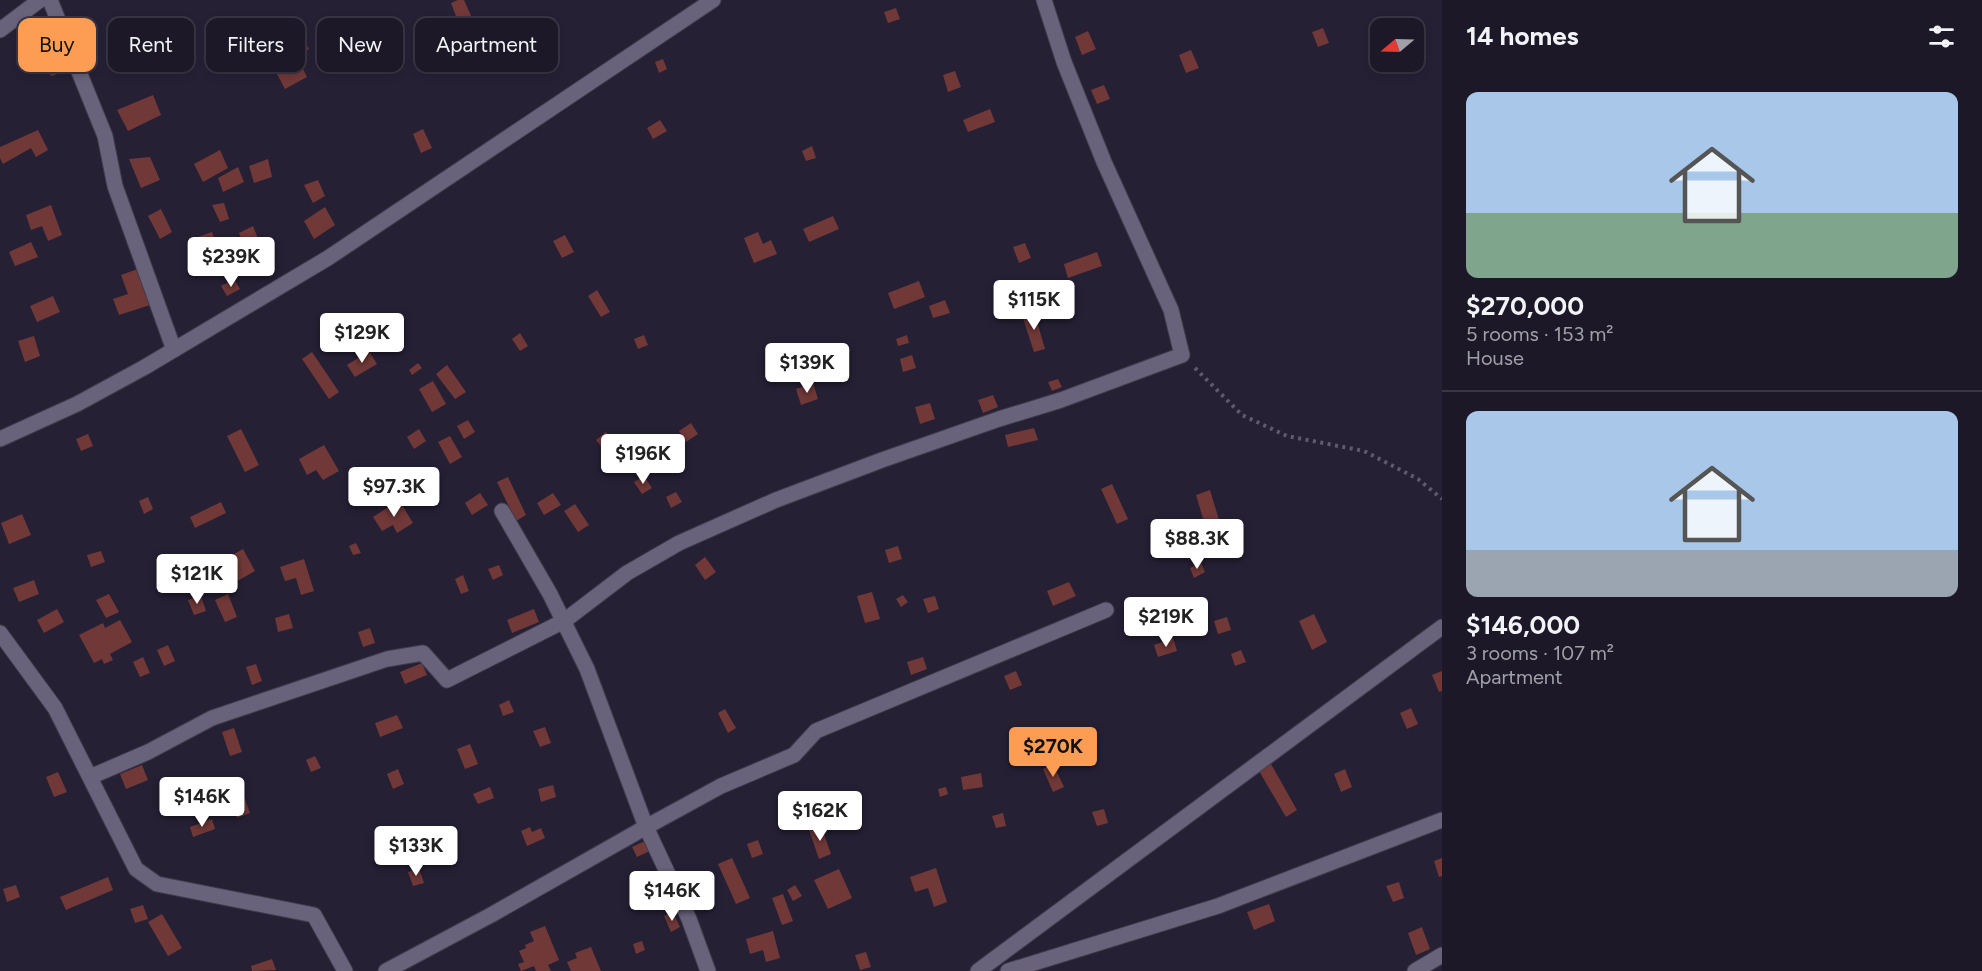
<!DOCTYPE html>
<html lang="en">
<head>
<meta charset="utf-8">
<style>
  :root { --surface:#1c1828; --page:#292534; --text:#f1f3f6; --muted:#a0a0a8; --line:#3a3745; --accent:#fc9d53 }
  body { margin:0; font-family:Figtree,sans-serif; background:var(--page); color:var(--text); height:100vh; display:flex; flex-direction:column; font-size:22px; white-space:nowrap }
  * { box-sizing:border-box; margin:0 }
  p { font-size:20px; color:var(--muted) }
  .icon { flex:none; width:33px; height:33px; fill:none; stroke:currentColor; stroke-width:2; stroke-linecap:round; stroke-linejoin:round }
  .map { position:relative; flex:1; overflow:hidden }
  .panel { display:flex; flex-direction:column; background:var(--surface); width:540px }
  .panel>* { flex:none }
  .top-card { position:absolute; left:18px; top:18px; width:570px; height:54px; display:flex; gap:12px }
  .needle { width:39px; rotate:251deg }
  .buttons { position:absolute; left:1370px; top:18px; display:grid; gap:12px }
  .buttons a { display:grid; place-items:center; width:54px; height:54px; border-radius:12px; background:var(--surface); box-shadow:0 3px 9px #0003,0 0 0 2px var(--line); font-size:30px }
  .price { position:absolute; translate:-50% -51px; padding:0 14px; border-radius:6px; background:#fff; color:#222; font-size:20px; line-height:39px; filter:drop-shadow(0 2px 3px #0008) }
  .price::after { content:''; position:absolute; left:50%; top:36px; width:18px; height:14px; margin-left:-9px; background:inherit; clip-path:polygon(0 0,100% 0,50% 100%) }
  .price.current { background:var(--accent); color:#111 }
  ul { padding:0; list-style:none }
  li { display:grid; align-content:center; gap:12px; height:318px; padding:0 24px }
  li+li { border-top:2px solid var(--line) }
  li span { display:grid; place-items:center; height:186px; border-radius:12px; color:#555 }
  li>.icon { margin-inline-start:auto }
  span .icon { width:108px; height:108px; fill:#fffc; stroke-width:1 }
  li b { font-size:26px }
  h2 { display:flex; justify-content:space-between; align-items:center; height:72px; padding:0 24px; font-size:26px }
  .tag { padding:0 21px; border-radius:12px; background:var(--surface); box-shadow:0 3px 9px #0003,0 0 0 2px var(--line); font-size:21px; line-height:54px }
  .tag.current { background:var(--accent); color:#111 }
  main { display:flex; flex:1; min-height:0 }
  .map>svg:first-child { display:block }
  .building { fill:#713838 }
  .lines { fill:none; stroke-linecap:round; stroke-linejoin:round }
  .minor-casing { stroke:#423c4e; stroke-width:17 }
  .path { stroke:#5f5a6d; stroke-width:4; stroke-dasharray:3 4.5; stroke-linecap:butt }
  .minor { stroke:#69627b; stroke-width:15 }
</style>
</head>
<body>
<main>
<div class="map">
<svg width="1442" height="971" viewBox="0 0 1442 971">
  <rect width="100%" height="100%" fill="#262035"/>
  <path class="building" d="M458,0H464L472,18L459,24L451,3Z
    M896,8L900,19L888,23L884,12Z
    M282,24L287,33L296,28L309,49L278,68L260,38Z
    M362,27L370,39L363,44L355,32Z
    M1323,28L1329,43L1318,47L1312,32Z
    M1088,31L1096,49L1082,55L1075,37Z
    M56,47L64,72L51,76L40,50Z
    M1191,50L1199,68L1186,73L1179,55Z
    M298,59L307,77L285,89L276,72Z
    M663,59L667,69L659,73L655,62Z
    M955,71L961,87L948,92L943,75Z
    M1104,85L1110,99L1097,104L1091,90Z
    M153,95L161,115L128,131L117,110Z
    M990,109L995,122L968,132L963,120Z
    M660,120L667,131L653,139L647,128Z
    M423,129L432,148L421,153L413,134Z
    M38,130L48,150L36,157L31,148L3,164L0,158V147Z
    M812,146L816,158L806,161L802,151Z
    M220,150L228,168L203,182L194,164Z
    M150,157L160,180L141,188L129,159Z
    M268,159L272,177L254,183L249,166Z
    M238,167L244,182L223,192L218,178Z
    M318,180L325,196L313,203L304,185Z
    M224,203L229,219L220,222L212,205Z
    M51,205L62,235L48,241L42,226L31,230L26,215Z
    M325,207L335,225L314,239L304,221Z
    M161,209L172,232L160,239L148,216Z
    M833,216L839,229L809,242L803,229Z
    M253,226L267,261L253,266L239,233Z
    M212,232L216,243L196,250L192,239Z
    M758,232L763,244L771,240L777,254L754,263L744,238Z
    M565,235L574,252L562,258L553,241Z
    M31,242L38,257L15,266L9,252Z
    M1025,243L1031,258L1019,263L1013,247Z
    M1097,252L1102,266L1068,278L1064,264Z
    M138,269L150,305L119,315L113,299L128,294L121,275Z
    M234,279L240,289L227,296L221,286Z
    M919,281L925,297L894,309L888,293Z
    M597,290L610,312L601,317L588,296Z
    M53,296L60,312L37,322L30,306Z
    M945,300L950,313L933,318L929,306Z
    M1034,311L1045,349L1034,352L1022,315Z
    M520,333L528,346L520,351L512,339Z
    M644,335L648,345L638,349L634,339Z
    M907,335L909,343L898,346L896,339Z
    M34,336L40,356L25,362L18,341Z
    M369,351L377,364L355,377L347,365Z
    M312,352L339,392L329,399L302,359Z
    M912,355L916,368L903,372L900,359Z
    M418,363L422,368L412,375L409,370Z
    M447,365L466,392L455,399L436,374Z
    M1058,379L1062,387L1052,391L1048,382Z
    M433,381L446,404L432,412L419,389Z
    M813,383L818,399L801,405L796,389Z
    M993,395L998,407L983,413L978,400Z
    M930,403L935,419L920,424L915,407Z
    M468,420L475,432L464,439L457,426Z
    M691,423L698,434L686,442L679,431Z
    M1034,428L1038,440L1008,447L1005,435Z
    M241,429L259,465L245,472L227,436Z
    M419,429L426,441L414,449L407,437Z
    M606,432L619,450L609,457L596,440Z
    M88,434L93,446L81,451L76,439Z
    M450,436L462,457L450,464L438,442Z
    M324,445L339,471L323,480L316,470L307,475L299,459Z
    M644,476L652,488L642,494L634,482Z
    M508,477L526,515L516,521L497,482Z
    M1112,484L1128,519L1117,524L1101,489Z
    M1210,490L1219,520L1205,525L1196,495Z
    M676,492L682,502L671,508L666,497Z
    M480,493L488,505L472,515L465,503Z
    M553,493L561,505L544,515L537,503Z
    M148,497L153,509L144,514L139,501Z
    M399,500L413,523L397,533L393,525L382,531L373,517Z
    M221,502L226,513L195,528L190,517Z
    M575,504L589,525L578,532L564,511Z
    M22,514L31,535L9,544L1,523Z
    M356,543L361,553L353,555L349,546Z
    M898,546L902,559L889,563L885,550Z
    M243,549L255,571L225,588L213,566Z
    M101,551L105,562L91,567L87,555Z
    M705,557L716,572L705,580L695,565Z
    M304,559L314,591L301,595L296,578L285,581L280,567Z
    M1201,563L1205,572L1194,578L1190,568Z
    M499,565L503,575L493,580L488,569Z
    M463,575L469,591L461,594L455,579Z
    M34,580L39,594L19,602L13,588Z
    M1069,582L1076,596L1053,606L1047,591Z
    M872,592L880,619L865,623L857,596Z
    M109,594L119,612L106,618L96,600Z
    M228,594L237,617L225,622L215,600Z
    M903,595L908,602L901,607L896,599Z
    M201,596L206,611L194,615L188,600Z
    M935,596L939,609L928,613L923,599Z
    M57,609L64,622L44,633L37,620Z
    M534,609L539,622L512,633L507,620Z
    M289,614L293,628L278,632L275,618Z
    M1314,614L1327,642L1312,650L1299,621Z
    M1227,617L1231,630L1218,634L1214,621Z
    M120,620L132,642L110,654L113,660L104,664L102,659L94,663L79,635L103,623L105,628Z
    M370,628L375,643L363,647L358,632Z
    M1173,638L1177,651L1158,657L1154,645Z
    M168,645L175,661L164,666L157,650Z
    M1241,650L1246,662L1235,666L1231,654Z
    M143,657L150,673L140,677L133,662Z
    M923,657L927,669L911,675L907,662Z
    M422,663L427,675L405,684L400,672Z
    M256,664L262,681L252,685L246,667Z
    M1016,671L1022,685L1010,690L1004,676Z
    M1442,671V691L1439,692L1432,675Z
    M509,700L514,712L503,716L499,705Z
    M1411,708L1418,724L1407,729L1400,713Z
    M725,709L736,728L728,733L718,713Z
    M397,715L403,728L380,737L375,723Z
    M545,727L551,743L540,747L533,731Z
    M234,728L242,752L230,756L222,732Z
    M470,744L478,764L465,769L457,749Z
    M315,756L321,768L311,772L306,760Z
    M1053,764L1064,787L1053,792L1043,769Z
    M1271,764L1297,810L1286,817L1259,771Z
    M142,765L148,780L126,789L120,774Z
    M398,769L404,784L393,789L387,774Z
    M1345,769L1352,787L1341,792L1334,774Z
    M58,772L67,792L54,797L46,777Z
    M981,773L983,787L963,790L961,777Z
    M553,785L556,797L541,802L538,789Z
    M490,787L494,798L478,804L473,794Z
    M946,787L948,794L940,797L938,789Z
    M244,797L250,813L237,818L232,802Z
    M1104,809L1108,823L1097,826L1092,812Z
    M852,811L857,822L846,826L841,816Z
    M1003,813L1006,826L996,828L992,816Z
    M212,819L215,829L193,837L190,827Z
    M821,826L831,854L819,859L809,830Z
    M530,827L532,832L541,828L545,838L527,846L521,831Z
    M647,840L652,850L637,857L632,847Z
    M758,840L763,854L752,858L747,844Z
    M732,858L750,898L736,904L718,864Z
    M1442,858V876L1439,877L1434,861Z
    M419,868L424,883L413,886L408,872Z
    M936,868L947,902L934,907L928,888L915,892L910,877Z
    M839,869L852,898L828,909L814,880Z
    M108,877L113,890L66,910L60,897Z
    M1399,882L1404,898L1393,902L1386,886Z
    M16,885L20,897L7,902L3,889Z
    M795,885L802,896L793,901L787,890Z
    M783,894L793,921L782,925L772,898Z
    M1269,904L1275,921L1254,930L1247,912Z
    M143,905L148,919L135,923L130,909Z
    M673,912L680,927L671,932L664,916Z
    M162,914L182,948L168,956L148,922Z
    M545,926L559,960L548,965L551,971H536L534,966L521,971L518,964L524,962L519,951L526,948L525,945L534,941L530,932Z
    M1422,927L1430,949L1416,955L1408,933Z
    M773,931L780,958L766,962L763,950L750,954L746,939Z
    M642,941L645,950L636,954L633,944Z
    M591,947L601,971H571L567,962L577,958L575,953Z
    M866,952L871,967L860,970L855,955Z
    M272,959L276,970L252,971L251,966Z"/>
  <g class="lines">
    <g class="minor-casing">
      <path id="minor" d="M50,0L105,136L115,186L174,350
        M0,30L40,0
        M0,439L77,404L145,367L328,258L713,0
        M502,511L550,594L587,669L646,827L689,919L708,971
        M0,633L55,708L136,869L157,884L314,915L345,971
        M90,777L148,752L212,718L387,659L423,653L447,680L564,621L627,573L679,543L776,500L882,460L999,419L1061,400L1182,355L1171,310L1104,162L1064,62L1044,0
        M386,971L491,915L646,827L721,786L794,755L816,731L1106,610
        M978,971L1442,627
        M1008,971L1218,906L1442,820
        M1415,971L1442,955"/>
    </g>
    <path class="path" d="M1195,368L1242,415L1287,436L1364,451L1418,479L1442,499"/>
    <use href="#minor" class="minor"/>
  </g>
</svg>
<div class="buttons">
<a><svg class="needle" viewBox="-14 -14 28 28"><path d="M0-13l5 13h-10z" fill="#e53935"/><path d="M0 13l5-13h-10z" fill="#a0a0a8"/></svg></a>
</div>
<b class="price" style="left:231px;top:288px">$239K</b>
<b class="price" style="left:1034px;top:331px">$115K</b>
<b class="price" style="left:362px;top:364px">$129K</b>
<b class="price" style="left:807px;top:394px">$139K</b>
<b class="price" style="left:643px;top:485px">$196K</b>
<b class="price" style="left:394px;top:518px">$97.3K</b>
<b class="price" style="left:1197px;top:570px">$88.3K</b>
<b class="price" style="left:197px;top:605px">$121K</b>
<b class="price" style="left:1166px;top:648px">$219K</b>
<b class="price current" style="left:1053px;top:778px">$270K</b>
<b class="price" style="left:202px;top:828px">$146K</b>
<b class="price" style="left:820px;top:842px">$162K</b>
<b class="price" style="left:416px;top:877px">$133K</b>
<b class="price" style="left:672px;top:922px">$146K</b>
<div class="top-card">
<a class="tag current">Buy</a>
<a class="tag">Rent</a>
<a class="tag">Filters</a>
<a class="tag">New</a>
<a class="tag">Apartment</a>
</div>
</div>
<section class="panel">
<h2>14 homes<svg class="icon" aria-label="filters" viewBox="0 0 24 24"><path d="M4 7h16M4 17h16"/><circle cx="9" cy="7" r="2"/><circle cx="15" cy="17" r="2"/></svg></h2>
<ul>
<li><span style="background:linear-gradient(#a9c7e8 65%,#7fa58c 0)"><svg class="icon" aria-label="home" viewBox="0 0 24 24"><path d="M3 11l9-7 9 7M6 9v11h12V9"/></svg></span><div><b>$270,000</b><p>5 rooms · 153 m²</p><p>House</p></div></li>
<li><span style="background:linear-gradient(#a9c7e8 75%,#9aa5b1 0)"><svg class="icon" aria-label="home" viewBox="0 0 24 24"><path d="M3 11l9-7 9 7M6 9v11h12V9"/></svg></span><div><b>$146,000</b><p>3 rooms · 107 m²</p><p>Apartment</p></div></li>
</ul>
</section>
</main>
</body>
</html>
